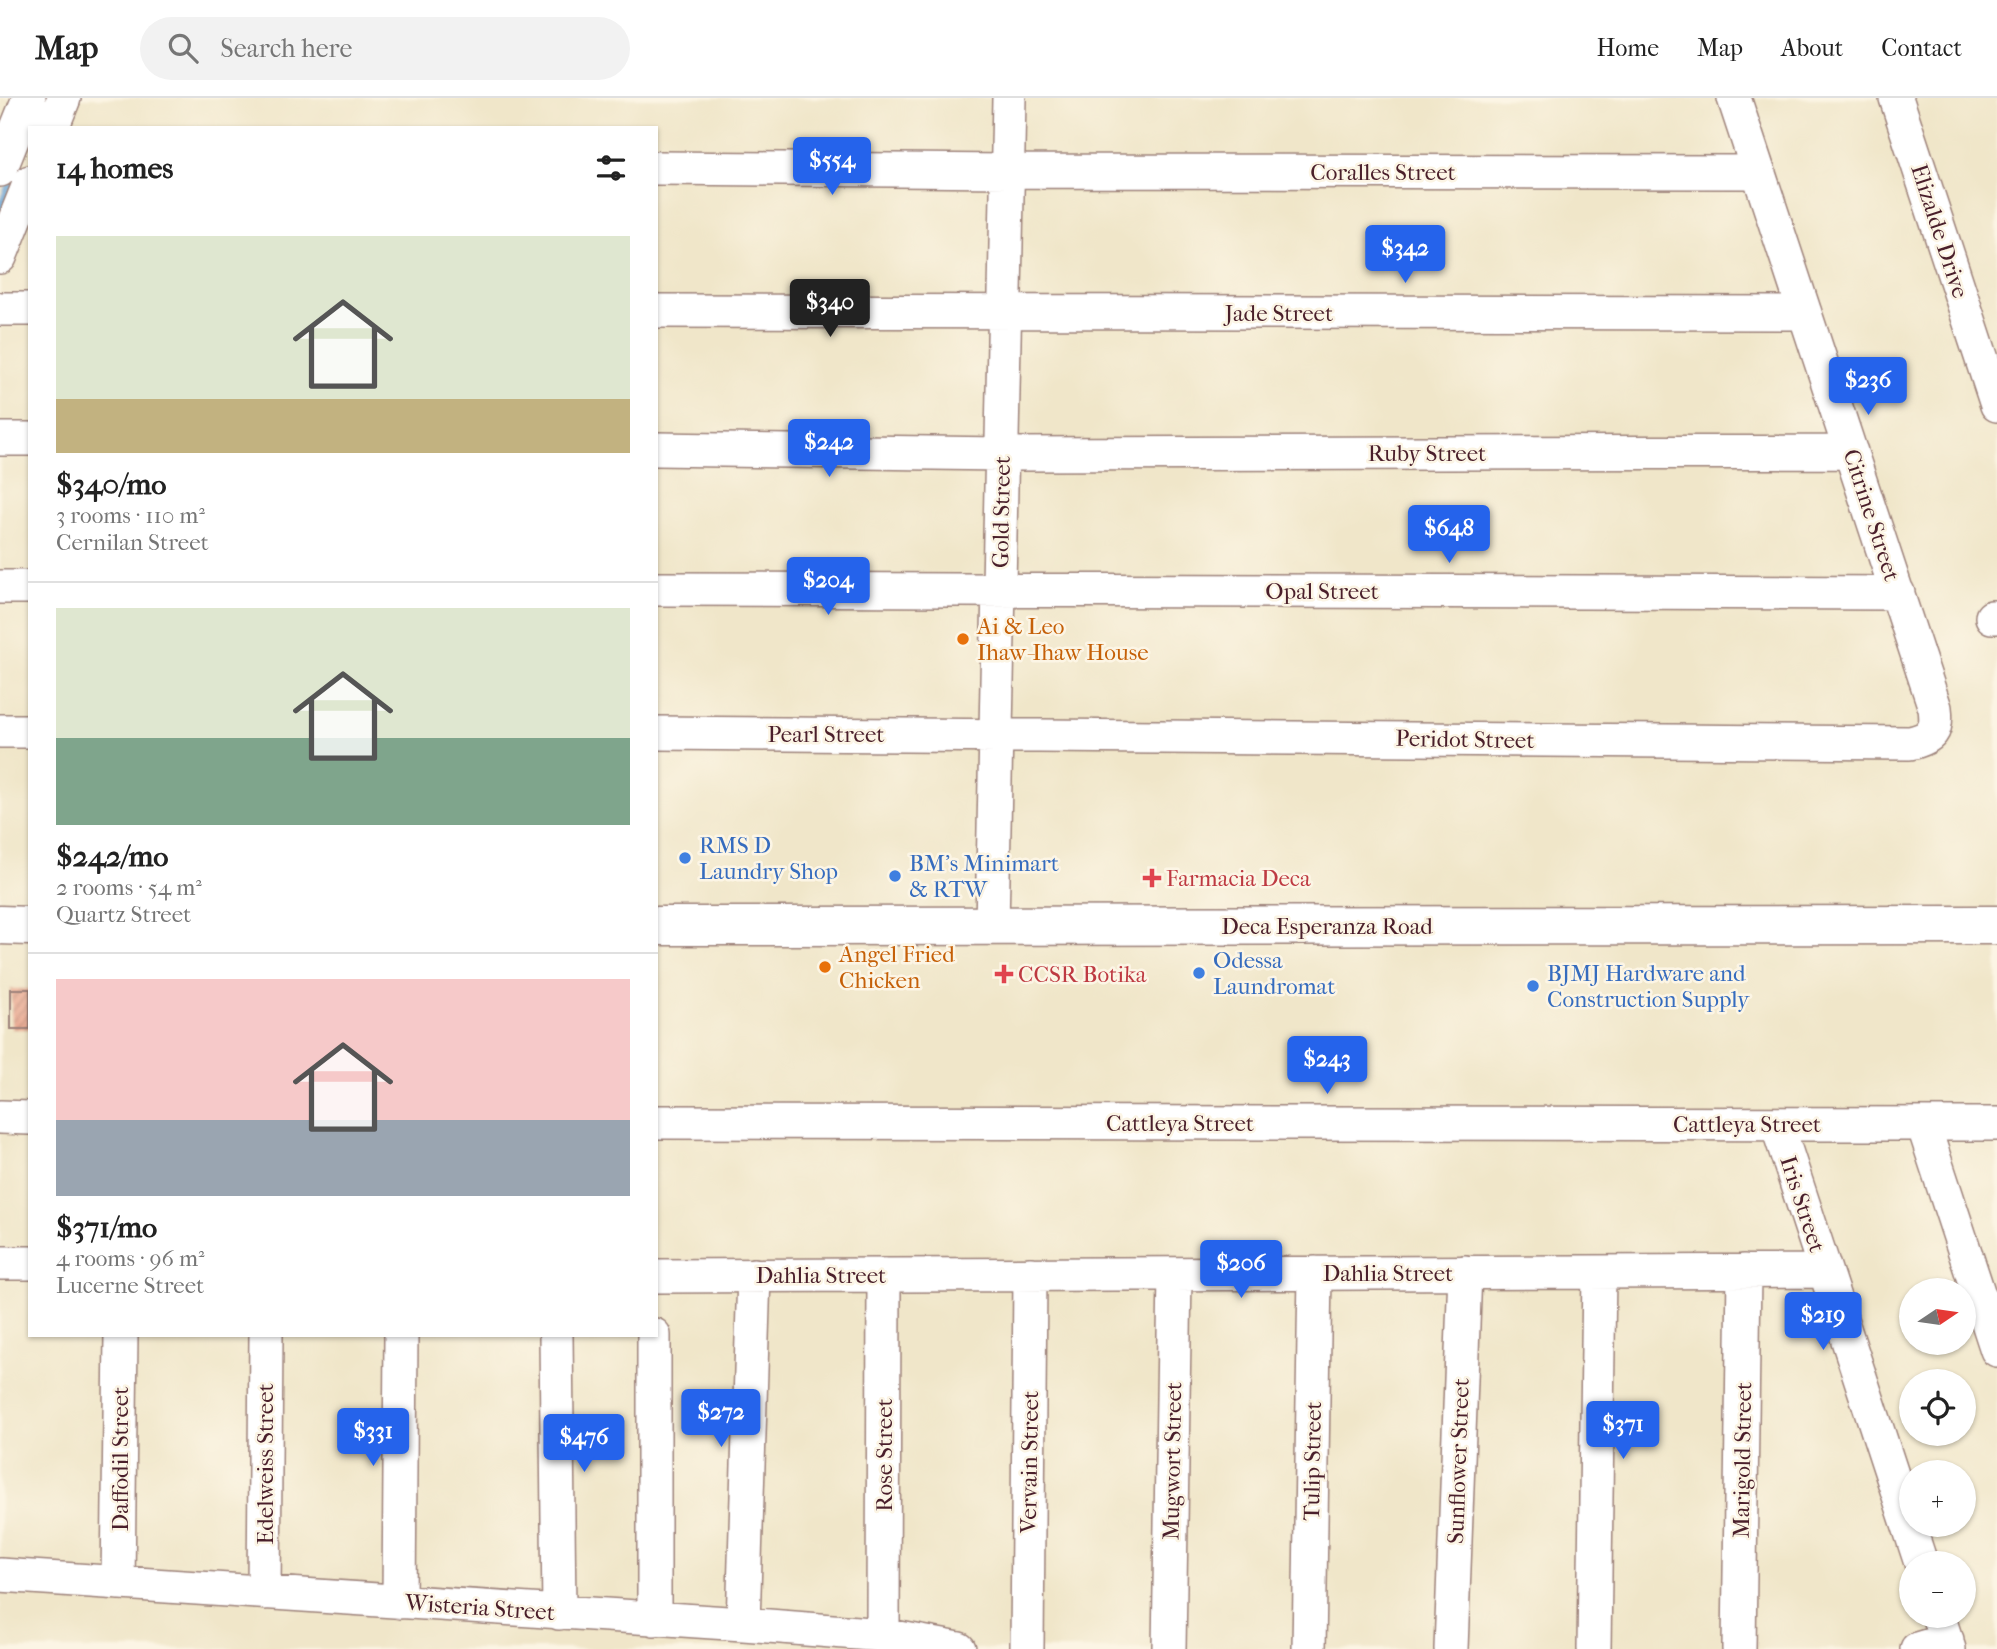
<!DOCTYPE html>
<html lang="en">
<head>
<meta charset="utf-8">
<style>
  :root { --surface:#fff; --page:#f2f2f2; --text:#222; --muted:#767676; --line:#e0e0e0; --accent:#2563eb }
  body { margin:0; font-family:"IM FELL French Canon",serif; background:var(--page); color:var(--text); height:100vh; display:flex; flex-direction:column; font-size:26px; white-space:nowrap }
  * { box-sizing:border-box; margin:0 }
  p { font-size:23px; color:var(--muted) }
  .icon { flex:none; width:38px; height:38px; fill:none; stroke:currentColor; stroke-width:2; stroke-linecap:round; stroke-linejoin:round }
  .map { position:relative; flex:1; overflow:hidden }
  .details { position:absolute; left:28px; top:28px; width:630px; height:1211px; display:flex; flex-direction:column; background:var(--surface); border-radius:0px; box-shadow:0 2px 5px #0004 }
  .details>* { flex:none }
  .needle { width:46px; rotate:77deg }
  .tools { position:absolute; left:1899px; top:1180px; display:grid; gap:14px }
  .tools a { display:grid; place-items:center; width:77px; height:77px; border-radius:50%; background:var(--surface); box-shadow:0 2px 5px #0004; font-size:35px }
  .price { position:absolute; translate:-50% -60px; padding:0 16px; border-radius:7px; background:var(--accent); color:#fff; font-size:23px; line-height:46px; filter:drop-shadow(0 2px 4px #0008) }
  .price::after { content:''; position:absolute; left:50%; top:42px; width:21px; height:16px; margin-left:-10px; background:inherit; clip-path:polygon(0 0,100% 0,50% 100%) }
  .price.selected { background:#222; color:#fff }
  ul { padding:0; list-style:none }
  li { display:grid; align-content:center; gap:14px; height:371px; padding:0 28px }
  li+li { border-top:2px solid var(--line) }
  li span { display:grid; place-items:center; height:217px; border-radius:0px; color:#555 }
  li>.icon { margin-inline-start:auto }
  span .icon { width:126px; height:126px; fill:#fffc; stroke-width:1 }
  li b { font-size:30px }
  h2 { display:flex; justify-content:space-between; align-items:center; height:84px; padding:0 28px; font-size:30px }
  header { display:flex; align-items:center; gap:42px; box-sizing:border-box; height:98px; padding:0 35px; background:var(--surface); border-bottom:2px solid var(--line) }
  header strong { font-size:33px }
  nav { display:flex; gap:38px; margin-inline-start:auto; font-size:24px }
  .search { width:490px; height:63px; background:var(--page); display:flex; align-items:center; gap:18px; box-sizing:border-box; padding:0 24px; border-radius:38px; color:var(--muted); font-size:26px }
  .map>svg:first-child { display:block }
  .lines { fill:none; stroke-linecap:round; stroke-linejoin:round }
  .stream { stroke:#63a0d4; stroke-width:10 }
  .building { fill:url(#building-hatch) }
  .minor-casing { stroke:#9d827a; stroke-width:36 }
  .tertiary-casing { stroke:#9d827a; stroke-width:41 }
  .minor { stroke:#fff; stroke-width:33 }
  .tertiary { stroke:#fff; stroke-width:38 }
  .food-dot { fill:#e8710a; stroke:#fcf5e5; stroke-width:2.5 }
  .shop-dot { fill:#3f7fe0; stroke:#fcf5e5; stroke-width:2.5 }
  .health-dot { fill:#e0444e; stroke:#fcf5e5; stroke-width:2.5 }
  .labels { text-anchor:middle; stroke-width:5; stroke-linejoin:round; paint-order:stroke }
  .street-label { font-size:23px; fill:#4a1f2b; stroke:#fcf5e5 }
  .food-label { font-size:23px; fill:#c56008; stroke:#fcf5e5; text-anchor:start }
  .shop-label { font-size:23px; fill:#366cbe; stroke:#fcf5e5; text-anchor:start }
  .health-label { font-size:23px; fill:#be3a42; stroke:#fcf5e5; text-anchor:start }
</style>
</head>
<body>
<header>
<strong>Map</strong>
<div class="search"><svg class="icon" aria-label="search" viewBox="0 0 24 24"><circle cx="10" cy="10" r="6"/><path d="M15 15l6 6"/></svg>Search here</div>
<nav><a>Home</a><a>Map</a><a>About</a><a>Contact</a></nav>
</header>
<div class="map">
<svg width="1997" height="1551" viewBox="0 0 1997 1551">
  <defs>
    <pattern id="building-hatch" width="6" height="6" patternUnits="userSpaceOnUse" patternTransform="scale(1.75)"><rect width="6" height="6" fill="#e9a58d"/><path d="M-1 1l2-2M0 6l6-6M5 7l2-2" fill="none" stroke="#bf8673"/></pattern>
  </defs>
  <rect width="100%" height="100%" fill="#fcf5e5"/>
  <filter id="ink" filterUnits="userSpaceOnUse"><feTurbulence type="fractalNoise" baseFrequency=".0143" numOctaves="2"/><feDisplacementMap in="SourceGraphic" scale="14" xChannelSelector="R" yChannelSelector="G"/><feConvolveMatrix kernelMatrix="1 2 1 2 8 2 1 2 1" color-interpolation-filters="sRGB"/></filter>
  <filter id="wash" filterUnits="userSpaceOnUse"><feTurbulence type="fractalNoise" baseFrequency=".00686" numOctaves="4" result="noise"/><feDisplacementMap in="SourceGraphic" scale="28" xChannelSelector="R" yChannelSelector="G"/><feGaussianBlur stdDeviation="1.57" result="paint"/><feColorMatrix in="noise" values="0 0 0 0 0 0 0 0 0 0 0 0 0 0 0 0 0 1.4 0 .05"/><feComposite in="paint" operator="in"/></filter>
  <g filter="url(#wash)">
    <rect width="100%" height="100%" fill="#f0e6c9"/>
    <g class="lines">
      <path class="stream" d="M0,114L17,71"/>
    </g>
    <g id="blocks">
      <path class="building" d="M11,891H30V931H11Z"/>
    </g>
  </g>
  <g filter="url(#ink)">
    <use href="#blocks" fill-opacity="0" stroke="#9d827a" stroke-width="2"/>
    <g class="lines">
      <g class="minor-casing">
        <path id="minor" d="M1896,0L1997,307
          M52,30L64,0
          M656,70L1008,73L1759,74
          M0,72L29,0
          M0,159L30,84
          M0,211H30
          M656,213L1805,215
          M0,341H30
          M656,351L1002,356L1851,354
          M0,489H30
          M656,491L1898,495
          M1992,519H1997
          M0,633H30
          M656,635L1910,645C1932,640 1938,633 1935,610L1734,0
          M992,828L1009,0
          M0,1019L30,1020
          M656,1024L1997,1026
          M1777,1026L1921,1465
          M1923,1026L1997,1252
          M0,1165H30
          M656,1178L1825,1173
          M556,1237L559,1515
          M0,1477L743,1526L883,1537L959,1551
          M118,1485L121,1237
          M264,1495L266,1237
          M399,1504L401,1237
          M1938,1517L1949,1551
          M654,1521V1237
          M743,1526L754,1177
          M883,1537L884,1177
          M1027,1551L1030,1176
          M1169,1551L1175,1176
          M1309,1551L1315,1175
          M1451,1551L1465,1174
          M1594,1551L1599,1174
          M1739,1551L1744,1173
          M1917,1551L1947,1542"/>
      </g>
      <g class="tertiary-casing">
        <path id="tertiary" d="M0,827L30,828
          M656,828L1997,827"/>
      </g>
      <use href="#minor" class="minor"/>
      <use href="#tertiary" class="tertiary"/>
    </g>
  </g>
  <g class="food-dot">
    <circle cx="963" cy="541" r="7"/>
    <circle cx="825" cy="869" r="7"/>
  </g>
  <g class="shop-dot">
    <circle cx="685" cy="760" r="7"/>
    <circle cx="895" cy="778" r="7"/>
    <circle cx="1199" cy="875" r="7"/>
    <circle cx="1533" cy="888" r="7"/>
  </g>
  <g class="health-dot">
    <path d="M1148.5 769.5h7v7h7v7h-7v7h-7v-7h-7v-7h7z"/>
    <path d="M1000.5 865.5h7v7h7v7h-7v7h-7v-7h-7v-7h7z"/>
  </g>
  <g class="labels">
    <g class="street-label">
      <text x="1383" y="82">Coralles Street</text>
      <text transform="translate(1940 133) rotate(72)" y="8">Elizalde Drive</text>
      <text x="1279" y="223">Jade Street</text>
      <text x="1427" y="363">Ruby Street</text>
      <text transform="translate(1001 414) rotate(-89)" y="8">Gold Street</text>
      <text transform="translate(1872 417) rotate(72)" y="8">Citrine Street</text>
      <text x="1322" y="501">Opal Street</text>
      <text x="826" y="644">Pearl Street</text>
      <text transform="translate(1465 641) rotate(1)" y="8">Peridot Street</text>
      <text x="1327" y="836">Deca Esperanza Road</text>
      <text x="1180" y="1033">Cattleya Street</text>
      <text x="1747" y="1034">Cattleya Street</text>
      <text transform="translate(1803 1106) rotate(72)" y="8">Iris Street</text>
      <text x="1388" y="1183">Dahlia Street</text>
      <text x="821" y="1185">Dahlia Street</text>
      <text transform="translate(884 1357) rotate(-90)" y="8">Rose Street</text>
      <text transform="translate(120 1361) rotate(-90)" y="8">Daffodil Street</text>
      <text transform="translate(1742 1362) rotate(-89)" y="8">Marigold Street</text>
      <text transform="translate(1172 1363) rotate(-89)" y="8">Mugwort Street</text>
      <text transform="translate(1312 1363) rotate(-89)" y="8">Tulip Street</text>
      <text transform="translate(1458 1363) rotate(-88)" y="8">Sunflower Street</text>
      <text transform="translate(1029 1364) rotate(-89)" y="8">Vervain Street</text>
      <text transform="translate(265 1366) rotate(-90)" y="8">Edelweiss Street</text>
      <text transform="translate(480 1509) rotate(4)" y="8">Wisteria Street</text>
    </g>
    <g class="food-label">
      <text x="977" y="536">Ai &amp; Leo<tspan x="977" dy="26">Ihaw-Ihaw House</tspan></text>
      <text x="839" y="864">Angel Fried<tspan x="839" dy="26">Chicken</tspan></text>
    </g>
    <g class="shop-label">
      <text x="699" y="755">RMS D<tspan x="699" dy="26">Laundry Shop</tspan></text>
      <text x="909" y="773">BM's Minimart<tspan x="909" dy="26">&amp; RTW</tspan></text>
      <text x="1213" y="870">Odessa<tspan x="1213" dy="26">Laundromat</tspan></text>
      <text x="1547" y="883">BJMJ Hardware and<tspan x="1547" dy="26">Construction Supply</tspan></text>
    </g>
    <g class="health-label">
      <text x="1166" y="788">Farmacia Deca</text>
      <text x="1018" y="884">CCSR Botika</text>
    </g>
  </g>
</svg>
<div class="tools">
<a><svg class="needle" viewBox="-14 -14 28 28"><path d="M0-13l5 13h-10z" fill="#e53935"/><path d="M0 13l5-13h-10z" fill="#767676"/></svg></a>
<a><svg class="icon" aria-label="locate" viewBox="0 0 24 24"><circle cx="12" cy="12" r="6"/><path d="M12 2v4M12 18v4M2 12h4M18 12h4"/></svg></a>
<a>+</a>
<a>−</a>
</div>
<b class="price" style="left:832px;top:99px">$554</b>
<b class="price" style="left:1405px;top:187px">$342</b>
<b class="price selected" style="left:830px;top:241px">$340</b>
<b class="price" style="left:1868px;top:319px">$236</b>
<b class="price" style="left:829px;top:381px">$242</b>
<b class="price" style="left:1449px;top:467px">$648</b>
<b class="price" style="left:828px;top:519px">$204</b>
<b class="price" style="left:1327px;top:998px">$243</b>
<b class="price" style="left:1241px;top:1202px">$206</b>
<b class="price" style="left:1823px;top:1254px">$219</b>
<b class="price" style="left:721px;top:1351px">$272</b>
<b class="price" style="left:1623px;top:1363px">$371</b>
<b class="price" style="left:373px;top:1370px">$331</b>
<b class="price" style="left:584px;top:1376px">$476</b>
<section class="details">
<h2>14 homes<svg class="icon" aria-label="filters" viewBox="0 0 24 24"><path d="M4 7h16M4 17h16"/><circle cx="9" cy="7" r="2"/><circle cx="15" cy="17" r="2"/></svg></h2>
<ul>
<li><span style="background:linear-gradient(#dfe7d0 75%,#c2b280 0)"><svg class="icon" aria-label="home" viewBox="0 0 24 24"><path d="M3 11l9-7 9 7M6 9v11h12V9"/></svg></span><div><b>$340/mo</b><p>3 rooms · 110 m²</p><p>Cernilan Street</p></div></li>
<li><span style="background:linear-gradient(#dfe7d0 60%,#7fa58c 0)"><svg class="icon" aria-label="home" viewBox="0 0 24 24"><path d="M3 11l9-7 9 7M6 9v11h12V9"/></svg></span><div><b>$242/mo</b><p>2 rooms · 54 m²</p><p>Quartz Street</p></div></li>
<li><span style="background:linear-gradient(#f6c9c9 65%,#9aa5b1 0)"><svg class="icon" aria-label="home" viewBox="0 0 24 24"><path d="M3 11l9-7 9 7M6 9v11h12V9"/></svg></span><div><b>$371/mo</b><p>4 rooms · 96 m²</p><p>Lucerne Street</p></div></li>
</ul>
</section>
</div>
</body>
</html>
